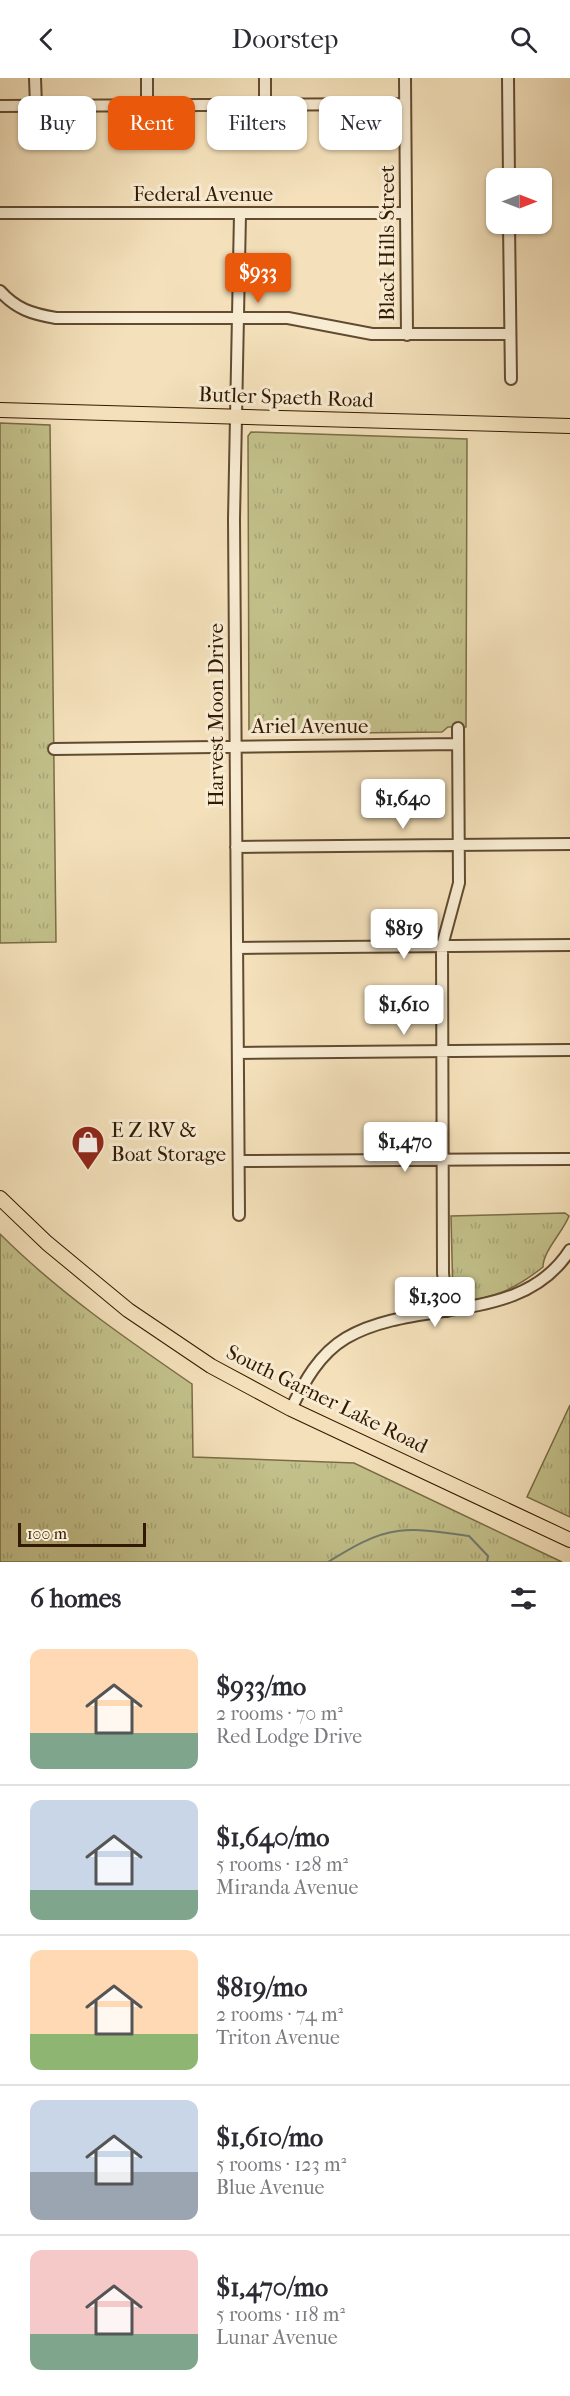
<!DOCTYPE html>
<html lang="en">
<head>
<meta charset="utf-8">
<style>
  :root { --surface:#fff; --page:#f2f2f3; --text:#2b2b33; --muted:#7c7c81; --line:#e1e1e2; --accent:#ea580c }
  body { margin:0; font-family:"IM FELL French Canon",serif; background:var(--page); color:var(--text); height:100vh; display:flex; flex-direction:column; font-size:22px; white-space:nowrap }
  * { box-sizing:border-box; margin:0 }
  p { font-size:20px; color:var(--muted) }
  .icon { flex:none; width:33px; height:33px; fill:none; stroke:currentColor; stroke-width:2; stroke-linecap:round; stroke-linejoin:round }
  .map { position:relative; height:1484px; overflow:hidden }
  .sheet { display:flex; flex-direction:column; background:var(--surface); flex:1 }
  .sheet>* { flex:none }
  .top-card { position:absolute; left:18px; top:18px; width:534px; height:54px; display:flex; gap:12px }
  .needle { width:39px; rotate:90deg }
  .controls { position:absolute; left:486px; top:90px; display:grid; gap:12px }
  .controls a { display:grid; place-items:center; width:66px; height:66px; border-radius:12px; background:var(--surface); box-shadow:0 2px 4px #0004; font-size:30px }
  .scale { position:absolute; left:18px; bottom:15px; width:128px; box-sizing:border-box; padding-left:6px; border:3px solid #321902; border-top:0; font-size:16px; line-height:21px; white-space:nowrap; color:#321902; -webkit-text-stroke:4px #f8ecd3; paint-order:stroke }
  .price { position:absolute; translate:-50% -51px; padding:0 14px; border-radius:6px; background:#fff; color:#222; font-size:20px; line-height:39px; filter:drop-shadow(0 2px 3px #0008) }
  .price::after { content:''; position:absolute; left:50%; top:36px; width:18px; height:14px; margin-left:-9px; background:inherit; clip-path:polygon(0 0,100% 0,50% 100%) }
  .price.active { background:var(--accent); color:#fff }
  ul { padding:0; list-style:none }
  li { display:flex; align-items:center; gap:18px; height:150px; padding:0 30px }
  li+li { border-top:2px solid var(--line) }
  li span { display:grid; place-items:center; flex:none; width:168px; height:120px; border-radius:12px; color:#555 }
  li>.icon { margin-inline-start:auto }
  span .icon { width:72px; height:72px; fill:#fffc; stroke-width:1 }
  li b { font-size:26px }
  h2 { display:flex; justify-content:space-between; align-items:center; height:72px; padding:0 30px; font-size:26px }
  .chip { padding:0 21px; border-radius:12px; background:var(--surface); box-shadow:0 2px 4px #0004; font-size:21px; line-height:54px }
  .chip.active { background:var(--accent); color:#fff }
  header { display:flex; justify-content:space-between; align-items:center; height:78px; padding:0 30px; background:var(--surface); font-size:27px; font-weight:600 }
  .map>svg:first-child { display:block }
  .grass { fill:url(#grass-tufts); stroke:#7a6d46; stroke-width:1.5 }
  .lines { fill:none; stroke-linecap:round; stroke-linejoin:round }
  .stream { stroke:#737b6f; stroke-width:2 }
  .minor-casing { stroke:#624b30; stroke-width:14 }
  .major-casing { stroke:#321902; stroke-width:16 }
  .minor { stroke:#f8ecd3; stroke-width:10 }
  .major { stroke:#f4e1bb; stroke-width:14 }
  .labels { text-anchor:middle; stroke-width:6; stroke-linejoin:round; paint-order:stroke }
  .street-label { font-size:21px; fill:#321902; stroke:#f8ecd3 }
  .poi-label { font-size:21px; fill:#321902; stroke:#f8ecd3; text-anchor:start }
</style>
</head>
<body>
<header><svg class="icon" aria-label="back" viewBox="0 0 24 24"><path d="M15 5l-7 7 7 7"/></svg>Doorstep<svg class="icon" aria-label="search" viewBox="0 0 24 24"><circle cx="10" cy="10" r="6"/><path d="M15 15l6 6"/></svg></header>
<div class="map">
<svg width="570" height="1484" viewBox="0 0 570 1484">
  <defs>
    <pattern id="grass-tufts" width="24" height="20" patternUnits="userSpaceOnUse" patternTransform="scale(1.5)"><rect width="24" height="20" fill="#c3c18b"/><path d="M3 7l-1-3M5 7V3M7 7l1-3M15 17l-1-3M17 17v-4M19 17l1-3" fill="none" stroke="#a8a576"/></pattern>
  </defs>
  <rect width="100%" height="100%" fill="#f4e1bb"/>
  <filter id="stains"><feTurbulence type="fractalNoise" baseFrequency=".00333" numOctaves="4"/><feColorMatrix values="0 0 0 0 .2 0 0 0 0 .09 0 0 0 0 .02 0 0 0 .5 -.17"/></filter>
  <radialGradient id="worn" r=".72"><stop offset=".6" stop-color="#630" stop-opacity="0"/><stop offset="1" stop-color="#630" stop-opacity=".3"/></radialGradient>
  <path class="grass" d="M0,345L50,347L56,864L0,865Z
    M251,354L467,361L466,649H448L442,654L249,656L248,358Z
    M565,1135L569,1138C563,1154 543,1173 543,1189C514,1212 494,1220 457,1224L453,1220L451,1138Z
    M0,1156C58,1214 125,1260 192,1306L193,1379L354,1385L562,1484H0Z
    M570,1327V1439L527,1419Z"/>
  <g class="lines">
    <path class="stream" d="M328,1484C349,1471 373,1456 398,1453C421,1450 446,1455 469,1458L488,1478L487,1484"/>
    <g class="minor-casing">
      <path id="minor" d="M35,0L36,28
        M147,0V28
        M405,0L407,257
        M508,0L509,100
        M265,26V0
        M0,28L405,26
        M0,135H406
        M509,146L511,301
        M0,213C16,231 32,236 56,240H288L372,256H510
        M54,671L458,666
        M236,769L570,766
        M237,870L570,867
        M238,975L570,972
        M239,1083L570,1081
        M239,1137L234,441L240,136
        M447,1233L443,1195L442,868L459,805L458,650
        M291,1331C304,1304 319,1276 346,1260C416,1219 521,1249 570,1172"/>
    </g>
    <g class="major-casing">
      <path id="major" d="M0,332L570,348
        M0,1120L47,1165L128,1232L211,1288L291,1331L570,1462"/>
    </g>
    <use href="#minor" class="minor"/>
    <use href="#major" class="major"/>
  </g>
  <defs>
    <g id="shop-pin" transform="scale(1.725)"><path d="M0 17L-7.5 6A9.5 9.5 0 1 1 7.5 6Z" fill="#8f2418" stroke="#f8ecd3"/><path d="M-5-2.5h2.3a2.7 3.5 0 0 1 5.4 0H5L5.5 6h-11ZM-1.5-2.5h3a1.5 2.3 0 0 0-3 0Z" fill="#fff"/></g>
  </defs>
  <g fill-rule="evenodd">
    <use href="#shop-pin" x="88" y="1064"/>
  </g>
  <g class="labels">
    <g class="street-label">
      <text x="203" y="123">Federal Avenue</text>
      <text transform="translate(387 165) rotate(-90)" y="7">Black Hills Street</text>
      <text transform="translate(286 319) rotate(2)" y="7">Butler Spaeth Road</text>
      <text transform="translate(216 637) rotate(-90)" y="7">Harvest Moon Drive</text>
      <text x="310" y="655">Ariel Avenue</text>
      <text transform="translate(327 1321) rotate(26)" y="7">South Garner Lake Road</text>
    </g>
    <g class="poi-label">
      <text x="111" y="1059">E Z RV &amp;<tspan x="111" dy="24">Boat Storage</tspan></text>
    </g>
  </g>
  <rect width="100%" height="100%" filter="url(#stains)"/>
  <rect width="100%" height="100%" fill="url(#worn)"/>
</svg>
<div class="controls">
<a><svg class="needle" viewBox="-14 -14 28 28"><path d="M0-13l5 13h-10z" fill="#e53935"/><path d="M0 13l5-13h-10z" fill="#7c7c81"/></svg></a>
</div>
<div class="scale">100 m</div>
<b class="price active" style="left:258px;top:226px">$933</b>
<b class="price" style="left:403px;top:752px">$1,640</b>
<b class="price" style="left:404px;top:882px">$819</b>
<b class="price" style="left:404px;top:958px">$1,610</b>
<b class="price" style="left:405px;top:1095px">$1,470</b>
<b class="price" style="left:435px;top:1250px">$1,300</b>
<div class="top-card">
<a class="chip">Buy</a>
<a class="chip active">Rent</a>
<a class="chip">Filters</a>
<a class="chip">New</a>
</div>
</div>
<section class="sheet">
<h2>6 homes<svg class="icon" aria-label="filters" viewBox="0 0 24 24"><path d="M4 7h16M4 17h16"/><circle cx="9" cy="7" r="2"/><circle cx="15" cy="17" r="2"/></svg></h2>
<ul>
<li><span style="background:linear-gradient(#ffd9b3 70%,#7fa58c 0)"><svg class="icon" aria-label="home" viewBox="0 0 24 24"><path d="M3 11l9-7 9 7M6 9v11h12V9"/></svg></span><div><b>$933/mo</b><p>2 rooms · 70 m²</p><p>Red Lodge Drive</p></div></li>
<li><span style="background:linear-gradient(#c9d6e8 75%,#7fa58c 0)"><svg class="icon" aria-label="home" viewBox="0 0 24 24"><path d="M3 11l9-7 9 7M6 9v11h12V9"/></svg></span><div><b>$1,640/mo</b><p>5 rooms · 128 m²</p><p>Miranda Avenue</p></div></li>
<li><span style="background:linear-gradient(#ffd9b3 70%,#8fb573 0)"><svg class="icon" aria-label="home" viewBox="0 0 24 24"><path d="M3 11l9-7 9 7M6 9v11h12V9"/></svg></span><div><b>$819/mo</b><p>2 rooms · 74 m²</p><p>Triton Avenue</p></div></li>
<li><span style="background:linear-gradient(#c9d6e8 60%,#9aa5b1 0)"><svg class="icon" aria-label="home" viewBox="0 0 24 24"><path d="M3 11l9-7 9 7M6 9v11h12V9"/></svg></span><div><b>$1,610/mo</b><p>5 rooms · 123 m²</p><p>Blue Avenue</p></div></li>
<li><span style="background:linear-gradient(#f6c9c9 70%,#7fa58c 0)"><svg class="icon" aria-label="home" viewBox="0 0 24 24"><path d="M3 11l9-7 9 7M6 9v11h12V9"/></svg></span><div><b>$1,470/mo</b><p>5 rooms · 118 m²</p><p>Lunar Avenue</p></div></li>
</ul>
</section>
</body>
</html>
